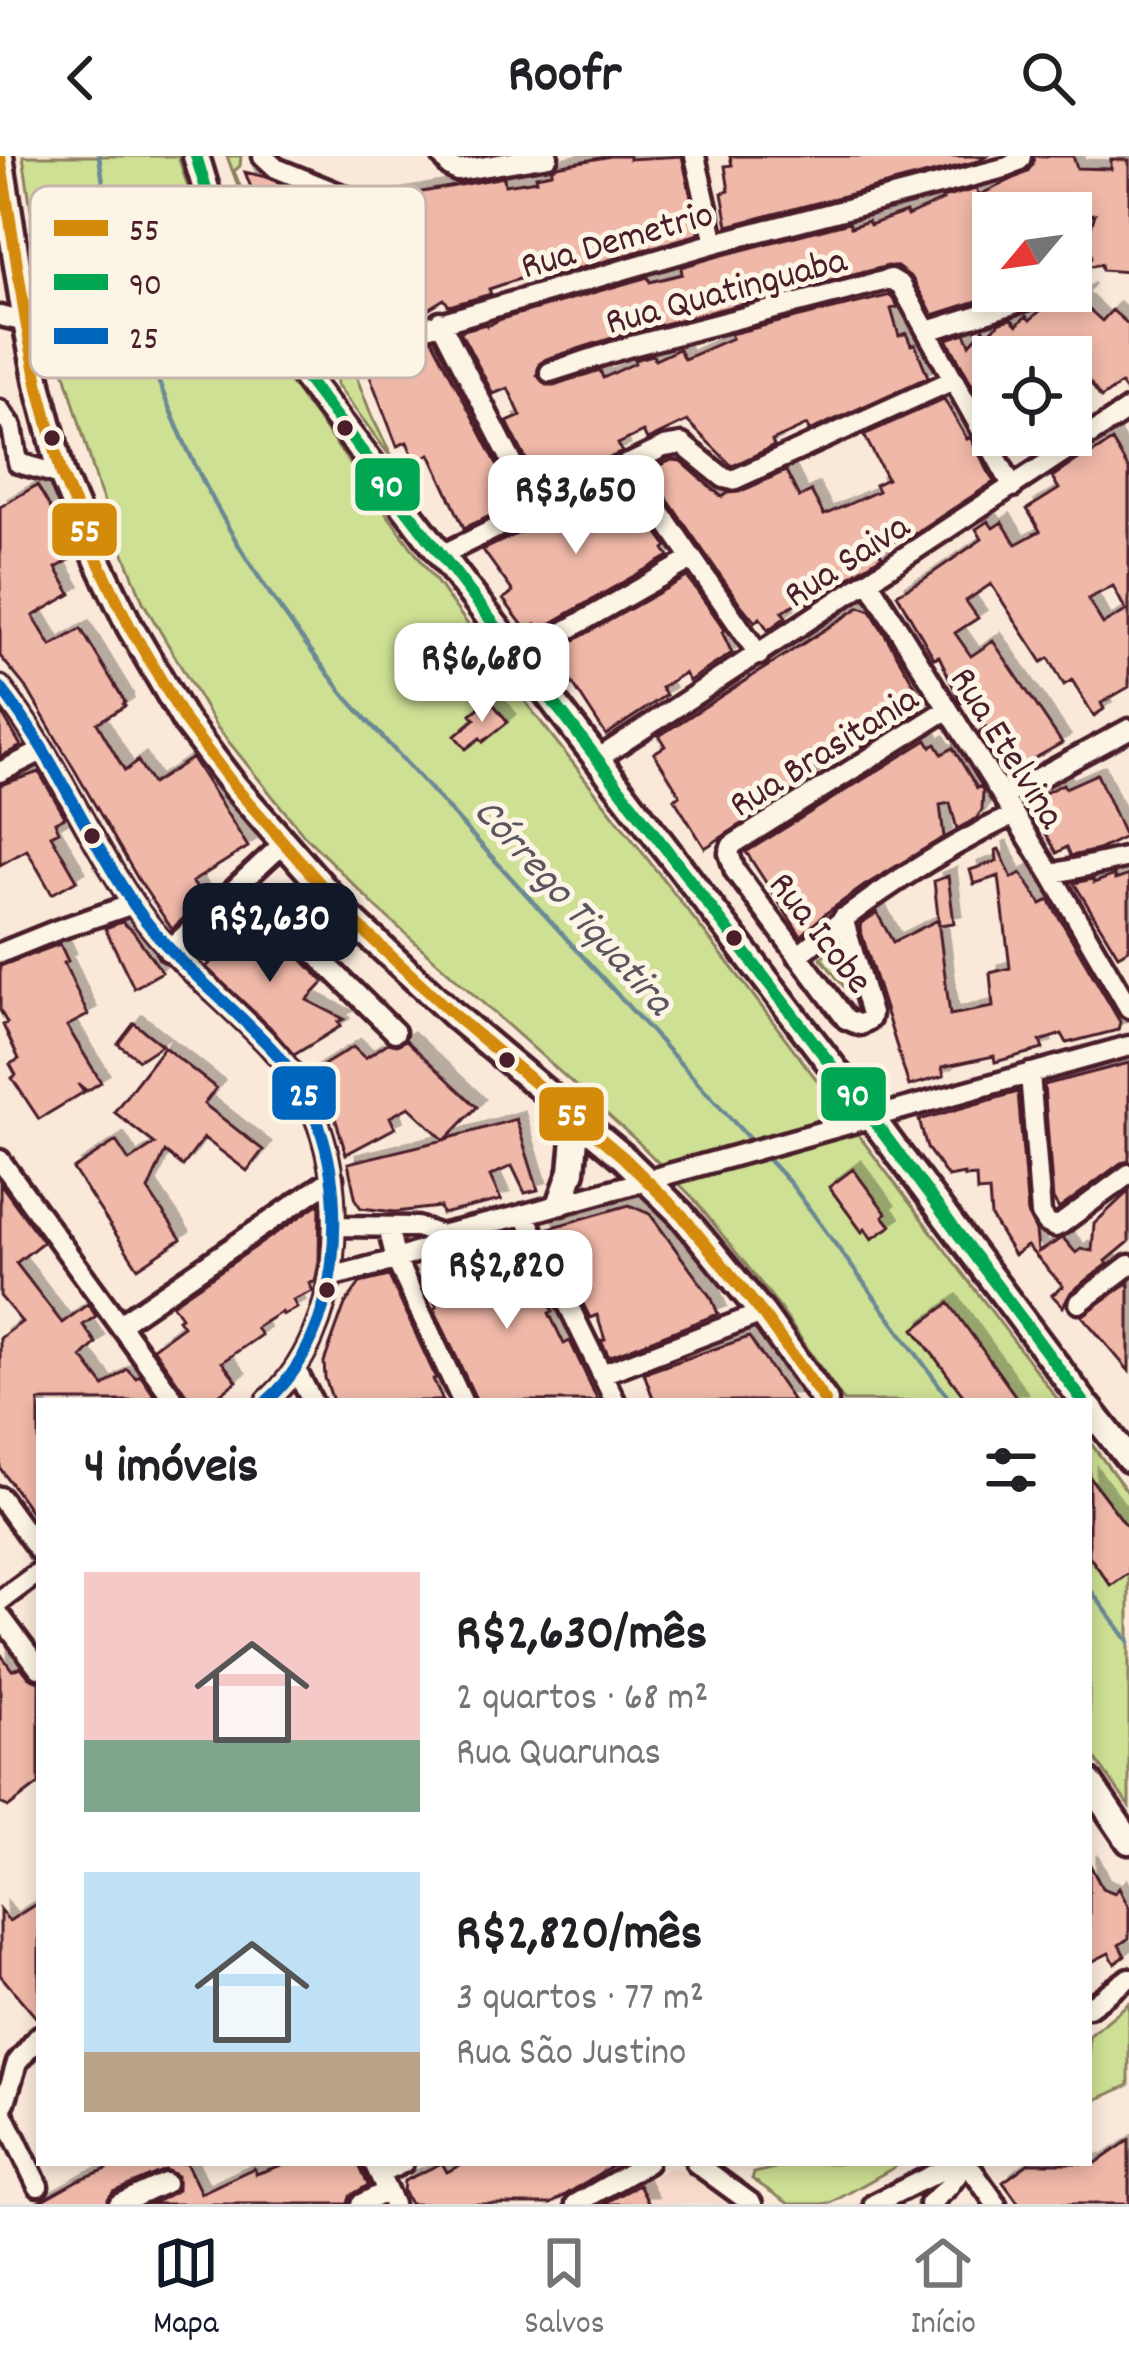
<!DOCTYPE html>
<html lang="pt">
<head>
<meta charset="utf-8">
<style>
  :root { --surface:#fff; --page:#f2f2f2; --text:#202124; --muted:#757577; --line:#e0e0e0; --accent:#111827 }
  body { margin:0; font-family:Dekko,sans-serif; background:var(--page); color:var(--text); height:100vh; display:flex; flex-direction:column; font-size:45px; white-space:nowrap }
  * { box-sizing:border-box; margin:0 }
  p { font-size:39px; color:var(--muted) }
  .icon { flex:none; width:66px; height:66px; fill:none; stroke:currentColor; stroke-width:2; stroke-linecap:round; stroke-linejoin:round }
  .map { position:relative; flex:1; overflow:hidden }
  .panel { position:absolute; left:36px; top:1242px; width:1056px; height:768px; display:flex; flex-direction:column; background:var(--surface); border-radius:0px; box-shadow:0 6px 18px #0003 }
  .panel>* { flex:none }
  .needle { width:78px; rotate:241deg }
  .tools { position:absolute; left:972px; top:36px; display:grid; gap:24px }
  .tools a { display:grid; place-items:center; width:120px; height:120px; border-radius:0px; background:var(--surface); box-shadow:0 6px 18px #0003; font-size:60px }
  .price { position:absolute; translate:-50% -102px; padding:0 27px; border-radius:24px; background:#fff; color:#222; font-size:39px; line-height:78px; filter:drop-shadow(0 3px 6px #0008) }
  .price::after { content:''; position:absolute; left:50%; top:72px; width:36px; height:27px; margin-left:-18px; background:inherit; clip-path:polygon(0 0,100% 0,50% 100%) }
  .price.selected { background:var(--accent); color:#fff }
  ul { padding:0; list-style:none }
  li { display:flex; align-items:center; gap:36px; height:300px; padding:0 48px }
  li span { display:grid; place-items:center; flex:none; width:336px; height:240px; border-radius:0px; color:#555 }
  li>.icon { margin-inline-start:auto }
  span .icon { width:144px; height:144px; fill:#fffc; stroke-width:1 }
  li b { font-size:51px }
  h2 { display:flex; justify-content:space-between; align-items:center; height:144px; padding:0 48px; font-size:51px }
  header { display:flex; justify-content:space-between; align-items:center; height:156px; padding:0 48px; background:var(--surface); font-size:54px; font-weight:700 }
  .tabs { display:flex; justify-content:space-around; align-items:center; height:168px; border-top:3px solid var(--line); background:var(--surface); font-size:33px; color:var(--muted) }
  .tabs a { display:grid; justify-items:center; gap:6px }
  .tabs .selected { color:var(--accent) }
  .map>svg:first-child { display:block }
  .built { fill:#f7daca }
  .green { fill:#cde094; stroke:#8c8060; stroke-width:3 }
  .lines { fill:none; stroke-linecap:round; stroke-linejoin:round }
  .stream { stroke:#6c8a95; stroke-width:4.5 }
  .building { fill:#f0b8a8; stroke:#4a1f2b; stroke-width:3; fill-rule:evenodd; filter:url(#shadow) }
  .minor-casing { stroke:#4a1f2b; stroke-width:27 }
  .major-casing { stroke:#4a1f2b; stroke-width:33 }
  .minor { stroke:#fcf5e5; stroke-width:18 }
  .major { stroke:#fcf5e5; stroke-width:24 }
  .bus-1-casing { stroke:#fcf5e5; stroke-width:21 }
  .bus-2-casing { stroke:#fcf5e5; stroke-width:21 }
  .bus-3-casing { stroke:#fcf5e5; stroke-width:21 }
  .bus-1 { stroke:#d48b09; stroke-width:12 }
  .bus-2 { stroke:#00a651; stroke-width:12 }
  .bus-3 { stroke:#0065bd; stroke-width:12 }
  .bus-dot { fill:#4a1f2b; stroke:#fcf5e5; stroke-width:4.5 }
  .labels { text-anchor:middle; stroke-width:10; stroke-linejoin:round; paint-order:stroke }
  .street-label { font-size:39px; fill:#4a1f2b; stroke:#fcf5e5 }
  .water-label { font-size:42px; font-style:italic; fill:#5b5560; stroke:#fcf5e5 }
  .key { fill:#fcf5e5; stroke:#c7b5ad; stroke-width:3 }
  .key-label { font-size:33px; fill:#4a1f2b }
  .line-badge { stroke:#fcf5e5; stroke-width:4.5 }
  .badge-label { font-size:33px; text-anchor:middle; font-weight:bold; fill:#fff }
</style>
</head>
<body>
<header><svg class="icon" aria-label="back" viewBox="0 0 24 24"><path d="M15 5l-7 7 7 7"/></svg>Roofr<svg class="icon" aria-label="search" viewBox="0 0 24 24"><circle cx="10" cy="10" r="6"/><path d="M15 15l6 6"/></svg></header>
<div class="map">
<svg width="1129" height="2048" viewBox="0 0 1129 2048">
  <defs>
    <filter id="shadow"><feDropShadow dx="8" dy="-8" stdDeviation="0" flood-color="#0004"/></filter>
  </defs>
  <rect width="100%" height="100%" fill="#fae9d9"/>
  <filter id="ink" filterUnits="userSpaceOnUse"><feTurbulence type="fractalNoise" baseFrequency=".00833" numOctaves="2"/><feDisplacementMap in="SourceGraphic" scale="24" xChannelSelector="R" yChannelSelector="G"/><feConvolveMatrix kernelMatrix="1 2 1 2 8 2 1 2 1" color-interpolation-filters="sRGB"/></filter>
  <g filter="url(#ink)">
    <path class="built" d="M670,2012L688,2015L726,2048H603Z"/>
    <path class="green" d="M23,0H178L195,53L263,189L510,526L743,826L1059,1245H844L774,1144L693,1042L637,985L378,753L303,678L216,570L143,446L99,333L46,153Z
      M227,0H241L240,10L234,15L252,60L257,58L267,81L271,80L320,177L312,179L259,86Z
      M350,204L372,261L396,308L337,229C336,218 339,207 350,204Z
      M838,787L851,831L849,834L845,832L821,802Z
      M1089,1285L1129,1338V1650L1089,1594Z
      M1129,1847V1929L1089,1947V1880Z
      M797,2007H902L829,2048H789L752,2023L754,2017Z"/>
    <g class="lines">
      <path class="stream" d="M99,0C118,138 171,279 244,398C275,448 310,494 346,541L753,987
        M765,1000L791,1028L951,1245
        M1089,1432L1129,1486"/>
    </g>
    <path class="building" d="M611,0H629V3L682,0L699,78L543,123L541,117L528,120L489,133L491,138L449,150L444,143L418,159L342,182L312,117L303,122L275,68L273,69L261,45L257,47L245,16L266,21L369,64L382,63L398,69L387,55L384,43L504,21L505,29L537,24L536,20L552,17V13L557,10ZM383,67L406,94L389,99L391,107L347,116L337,93Z
      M730,0H987L978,5L728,70L722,37L729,35L725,10L732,9Z
      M1034,0H1073L1077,12L1111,13V4H1129V116L1102,114L1101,108L1092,110L1086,107L1092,102L1091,98L1083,97L1095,58L1083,60L1082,56L1071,59V57H993V140L933,159L912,122L897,111L888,110L625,178L546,203L539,208L537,219L546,229H554L600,214L603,222L635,207L634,204L653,199L655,204L679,193L684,203L732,182L730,178L891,139L898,151L891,153L899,180L906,177L911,189L915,188L928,221L809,275L807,269L772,285L774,290L732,310L687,265L647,284L643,276L618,288L622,296L552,329L547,320L537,325L507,266L521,260L508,232L493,238L460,175L486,168L487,170L501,163L648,121L650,126L682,118L681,111L719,100L849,66L851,71L868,65L870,69L906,56L907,60L943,44L942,42L976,33L979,39L1027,16L1033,8Z
      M1087,135L1079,144L1102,165L1112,154L1129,169V240L1121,228L1101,242L1072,201H993V267L947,183L965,177L970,188L984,173L989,178L1000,166L1011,163L1017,169L1026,160L1030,164L1041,154L1059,148L1066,142H1078Z
      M432,183L513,339L505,343L509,351L464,372L430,298L415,305L407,286L397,290L366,210L359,212L356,206Z
      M944,243L967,283L970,281L994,326L905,384L903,380L878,394L882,400L808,448L804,442L782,456L786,461L768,474L760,462L755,466L741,449L651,320L661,309L672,304L681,305L722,341L728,337L739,336L786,315L799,341L811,335L824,359L878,335L875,329L887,323L864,279Z
      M1022,279H1063L1035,298Z
      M1112,285L1129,314V531L1101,547L1104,553L1094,560L1072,524L1064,529L1049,502L1042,506L991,428L966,445L978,462L955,477L971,500L993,485L1062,587L1005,619L979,576L986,572L970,542L961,547L939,500L934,502L897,438L921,425L982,383L976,373L988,365L993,372L1002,366L1016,388L1040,375L1027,353L1059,333L1052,321L1089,296L1091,298ZM1113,430L1126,455L1103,468L1088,443Z
      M623,327L667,390L664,393L669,400L548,469L542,477L536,468L527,475L503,443L513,436L483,394Z
      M37,329L78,399L56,412L71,438L33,460L51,490L81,473L125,546L123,548L125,550L97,567L125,615L138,605L152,628L192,602L248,691L192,726L205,742L172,773L138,723L28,534L0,500V351Z
      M687,421L725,474L722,476L732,497L689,525L684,517L661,532L666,539L606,579L556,502L558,500L555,495Z
      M860,451L871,455L917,533L910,538L919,556L862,591L859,585L808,617L812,623L705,692L674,643L680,639L654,597L665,590L659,580Z
      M487,545L492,550L494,549L508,566L483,586L480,582L466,593L455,580L475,563L471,558Z
      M0,554L21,590L0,601Z
      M927,584L931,591L936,588L942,598L953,592L977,632L981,630L983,635L982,654L977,662L957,673L950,647L940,649L944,681L864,730L825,758L801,780L746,696Z
      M39,616L65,661L55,666L59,675L51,679L77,724L52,738L27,694L0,709V629Z
      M1097,618L1125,681L1098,694L1071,700L1067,691L1057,697L1031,652L1033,643L1063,628L1065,632Z
      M999,693L1012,722L1021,717L1041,748L1049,744L1120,866L1118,874L1067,887L1062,878L1040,885L1043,893L995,906L994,900L942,911L944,920L909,930L866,792L860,772L861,767L877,757L893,786L938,764L950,859L993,851L990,817L1010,812L999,720L974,728L970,714L997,705L996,694Z
      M1114,719L1115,724L1129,719V793L1118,799L1074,727L1093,723L1094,727Z
      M948,720L954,767L939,769L934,725Z
      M220,765L237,781L251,767L262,777L255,785L273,803L287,788L324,826L307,844L344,863L338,866L341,870L294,899L270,871L206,811L212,805L195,788Z
      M122,766L132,774L162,816L134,832L105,772Z
      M60,788L68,805L64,807L88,859L67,870L101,926L87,935L78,928L84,936L39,963L12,922L16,919L10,908L19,903L3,869L7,867L0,854V810Z
      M134,867L162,889L139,904L118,888Z
      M406,884L477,951L446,983L516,963L538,1034L525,1037L512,1010L490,1020L501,1044L442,1058L440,1051L395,1056L361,1052L356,1045L348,1007L444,984L409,951L390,961L395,972L346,998L334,958L309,918L353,891L365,902L388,887L397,889Z
      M164,891L216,932L204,948L263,994L247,1015L204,982L183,1010L165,996L148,1034L181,1083L138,1112L73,1013L116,985L129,1005L155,988L114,956Z
      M1129,907V1005L1121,1007L1059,1053L1053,1043L1044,929Z
      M1018,936L1028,1059L1036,1075L1038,1096L1063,1082L1076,1097L1081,1093L1092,1095L1094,1068L1129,1035V1086L1106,1105L1108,1108L1071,1136L1063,1151L1052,1139L1063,1130L1027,1090L1014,1099L991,1061L989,1035L977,1036L976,1020L964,1021V1018L948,1021L927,992L919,964Z
      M853,1013L886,1057L883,1060L891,1070L872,1083L865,1073L862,1076L829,1031Z
      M0,1027L43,1086L16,1107L62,1167L88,1148L96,1160L83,1169L96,1187L82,1201L104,1230L127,1213L136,1222L140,1219L158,1245H39V1367L0,1312V1182L22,1166L0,1140Z
      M320,1047L319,1106L315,1126L309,1127L313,1135L293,1144L297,1152L282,1159L281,1156L256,1172L261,1179L222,1206L237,1225L211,1245H191L153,1192L183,1170L178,1163L181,1161L172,1148Z
      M629,1049L650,1058L712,1143L718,1158L609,1201L601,1185L605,1184L597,1159L590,1162L546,1073Z
      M521,1086L553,1155L549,1157L564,1188L570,1185L598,1245H477L474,1239L434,1153L437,1151L426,1129L477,1101L503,1092L504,1094Z
      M389,1120L436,1222L433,1223L443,1245H333L325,1222L324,1206L345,1148L360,1127Z
      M1129,1126V1215L1082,1160Z
      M949,1147L1019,1245H967L914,1173Z
      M749,1181L793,1245H654L644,1217Z
      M1089,1320L1129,1373V1417L1111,1430L1089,1400Z
      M0,1497L12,1514L21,1511L29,1521L39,1525V1628L9,1651L0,1647Z
      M1089,1707L1102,1732L1115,1737L1119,1732L1129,1752V1782L1119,1789L1125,1800L1115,1808L1109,1797L1089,1807Z
      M39,1746V1865L0,1819V1754L9,1765Z
      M1129,1984V2048H1019L1003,2026L1029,2007H1096Z
      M104,2007H186L201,2037L254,2012L256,2018L287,2007H358L368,2029L350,2040L348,2048H152L177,2034V2020L165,2014L113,2036L106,2048H35L78,2024L107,2013Z
      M442,2007L447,2016L464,2007H616L551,2048H410L403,2035L404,2025Z
      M639,2029L649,2048H603L605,2047Z"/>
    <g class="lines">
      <g class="minor-casing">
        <path id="minor" d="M263,0L276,12L374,52
          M442,0L450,11L457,15L548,0
          M695,0L715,87
          M1071,130L1074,129
          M0,160L26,166
          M440,165L536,353
          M928,175L1055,135
          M296,209L715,87L1008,11L1020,4L1021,0
          M550,216L628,191L891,123L901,129L1013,331
          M0,254L12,271L18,307
          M18,307L62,319
          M627,308L759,499
          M441,399L664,291L682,288L724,322L733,324L953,224
          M869,426L1051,718L1129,852
          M555,481L692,403
          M0,531C53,598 86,678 134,749C173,806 227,844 273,894C328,953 340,1030 332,1107C326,1158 306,1211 267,1245
          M596,604L1129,253
          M0,616L44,594
          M1003,641L1129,573
          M1051,718L1129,701
          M243,726L395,876
          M843,762L871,858L870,863L860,869L846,863L735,715L729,697L732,689L948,553
          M168,795L283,688
          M0,797L57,774L133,748
          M798,800C866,742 933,698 1013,659
          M1030,917L1041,1058L1047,1067L1055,1071L1061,1068L1129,1018
          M0,1004L175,1245
          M524,1058L615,1245
          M336,1070L417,1071L440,1079
          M388,1071L396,1104L462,1245
          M330,1121L396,1104L425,1093L440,1079L511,1062L1129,890
          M1079,1147L1129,1109
          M120,1168L333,1022
          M296,1214L312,1245
          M602,1218L762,1157
          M0,1341L39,1395
          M0,1445L39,1416
          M0,1460L39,1512
          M1089,1851L1129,1822
          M0,1953L5,1946L17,1907L39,1880
          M1,1953L38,2030
          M374,2007L393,2048
          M696,2007L752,2048
          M967,2007L996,2048
          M379,2018L403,2007
          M119,2048L165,2027
          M361,2048L387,2035
          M576,2048L647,2007
          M874,2048L942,2014L965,2007
          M929,2048L948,2031L966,2007"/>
      </g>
      <g class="major-casing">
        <path id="major" d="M0,0L26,166L39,232L62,319L98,405L130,471L185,565L235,631L350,762L455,860L623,1001L681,1058L762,1157L825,1245
          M196,0L213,56L252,138L296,209L871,961L1083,1245
          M561,1046L572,1015L577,961
          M1089,1252L1129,1303
          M1089,1626L1129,1685"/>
      </g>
      <use href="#minor" class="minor"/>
      <use href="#major" class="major"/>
      <g class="bus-1-casing">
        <path id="bus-1" d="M0,0L26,166L39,232L62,319L98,405L130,471L185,565L235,631L350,762L455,860L623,1001L681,1058L762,1157L825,1245"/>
      </g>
      <g class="bus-2-casing">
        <path id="bus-2" d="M196,0L213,56L252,138L296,209L871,961L1083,1245"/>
      </g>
      <g class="bus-3-casing">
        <path id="bus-3" d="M0,531C53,598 86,678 134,749C173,806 227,844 273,894C328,953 340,1030 332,1107C326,1158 306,1211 267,1245"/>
      </g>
      <use href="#bus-1" class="bus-1"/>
      <use href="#bus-2" class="bus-2"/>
      <use href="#bus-3" class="bus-3"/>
    </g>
  </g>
  <g class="bus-dot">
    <circle cx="345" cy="272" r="10"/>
    <circle cx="52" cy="282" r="10"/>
    <circle cx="92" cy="680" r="10"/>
    <circle cx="734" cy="782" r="10"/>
    <circle cx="507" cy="904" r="10"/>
    <circle cx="327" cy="1134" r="10"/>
  </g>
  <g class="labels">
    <g class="street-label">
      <text transform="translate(616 81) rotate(-16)" y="14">Rua Demetrio</text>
      <text transform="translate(725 132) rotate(-15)" y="14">Rua Quatinguaba</text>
      <text transform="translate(845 402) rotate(-33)" y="14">Rua Saiva</text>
      <text transform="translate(1010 590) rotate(58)" y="14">Rua Etelvina</text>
      <text transform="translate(822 593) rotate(-32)" y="14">Rua Brasitania</text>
      <text transform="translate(823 775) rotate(52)" y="14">Rua Icobe</text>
    </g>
    <g class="water-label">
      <text transform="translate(576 748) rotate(48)" y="15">Córrego Tiquatira</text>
    </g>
  </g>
  <rect x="30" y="30" width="396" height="192" rx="18" class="key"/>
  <rect x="54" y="64" width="54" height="16" fill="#d48b09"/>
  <rect x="54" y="118" width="54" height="16" fill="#00a651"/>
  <rect x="54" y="172" width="54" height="16" fill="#0065bd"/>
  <g class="key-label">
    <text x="129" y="84">55</text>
    <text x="129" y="138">90</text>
    <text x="129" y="192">25</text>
  </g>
  <g class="line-badge">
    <rect x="353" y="300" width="69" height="57" rx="12" fill="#00a651"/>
    <rect x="50" y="345" width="69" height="57" rx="12" fill="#d48b09"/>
    <rect x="270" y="908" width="68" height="58" rx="12" fill="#0065bd"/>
    <rect x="819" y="909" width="69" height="58" rx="12" fill="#00a651"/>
    <rect x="537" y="929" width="69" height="58" rx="12" fill="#d48b09"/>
  </g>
  <g class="badge-label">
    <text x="387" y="340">90</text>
    <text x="85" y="385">55</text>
    <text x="304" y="949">25</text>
    <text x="853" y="949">90</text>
    <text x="572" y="969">55</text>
  </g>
</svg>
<div class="tools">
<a><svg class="needle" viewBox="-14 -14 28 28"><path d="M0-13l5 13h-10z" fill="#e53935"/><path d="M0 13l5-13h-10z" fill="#757577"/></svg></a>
<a><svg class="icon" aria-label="locate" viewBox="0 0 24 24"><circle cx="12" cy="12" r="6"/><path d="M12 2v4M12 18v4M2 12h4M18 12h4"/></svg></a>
</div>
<b class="price" style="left:576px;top:401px">R$3,650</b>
<b class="price" style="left:482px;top:569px">R$6,680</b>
<b class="price selected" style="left:270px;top:829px">R$2,630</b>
<b class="price" style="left:507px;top:1176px">R$2,820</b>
<section class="panel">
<h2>4 imóveis<svg class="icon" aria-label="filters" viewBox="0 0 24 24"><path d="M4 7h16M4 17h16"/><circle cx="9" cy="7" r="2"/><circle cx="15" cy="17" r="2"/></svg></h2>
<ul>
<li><span style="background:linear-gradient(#f6c9c9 70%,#7fa58c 0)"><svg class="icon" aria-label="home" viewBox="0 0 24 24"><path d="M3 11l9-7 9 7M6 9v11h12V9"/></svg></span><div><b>R$2,630/mês</b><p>2 quartos · 68 m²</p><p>Rua Quarunas</p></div></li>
<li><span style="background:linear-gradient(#bfe0f5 75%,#b9a48a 0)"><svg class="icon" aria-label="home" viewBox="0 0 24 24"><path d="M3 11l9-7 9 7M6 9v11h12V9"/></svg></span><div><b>R$2,820/mês</b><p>3 quartos · 77 m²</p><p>Rua São Justino</p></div></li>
</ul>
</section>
</div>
<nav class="tabs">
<a class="selected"><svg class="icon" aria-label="map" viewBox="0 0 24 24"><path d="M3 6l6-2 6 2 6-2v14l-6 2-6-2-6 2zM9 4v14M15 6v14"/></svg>Mapa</a>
<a><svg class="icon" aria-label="saved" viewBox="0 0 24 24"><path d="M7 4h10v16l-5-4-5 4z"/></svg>Salvos</a>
<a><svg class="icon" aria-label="home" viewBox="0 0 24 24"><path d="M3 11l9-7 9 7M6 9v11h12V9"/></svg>Início</a>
</nav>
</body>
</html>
